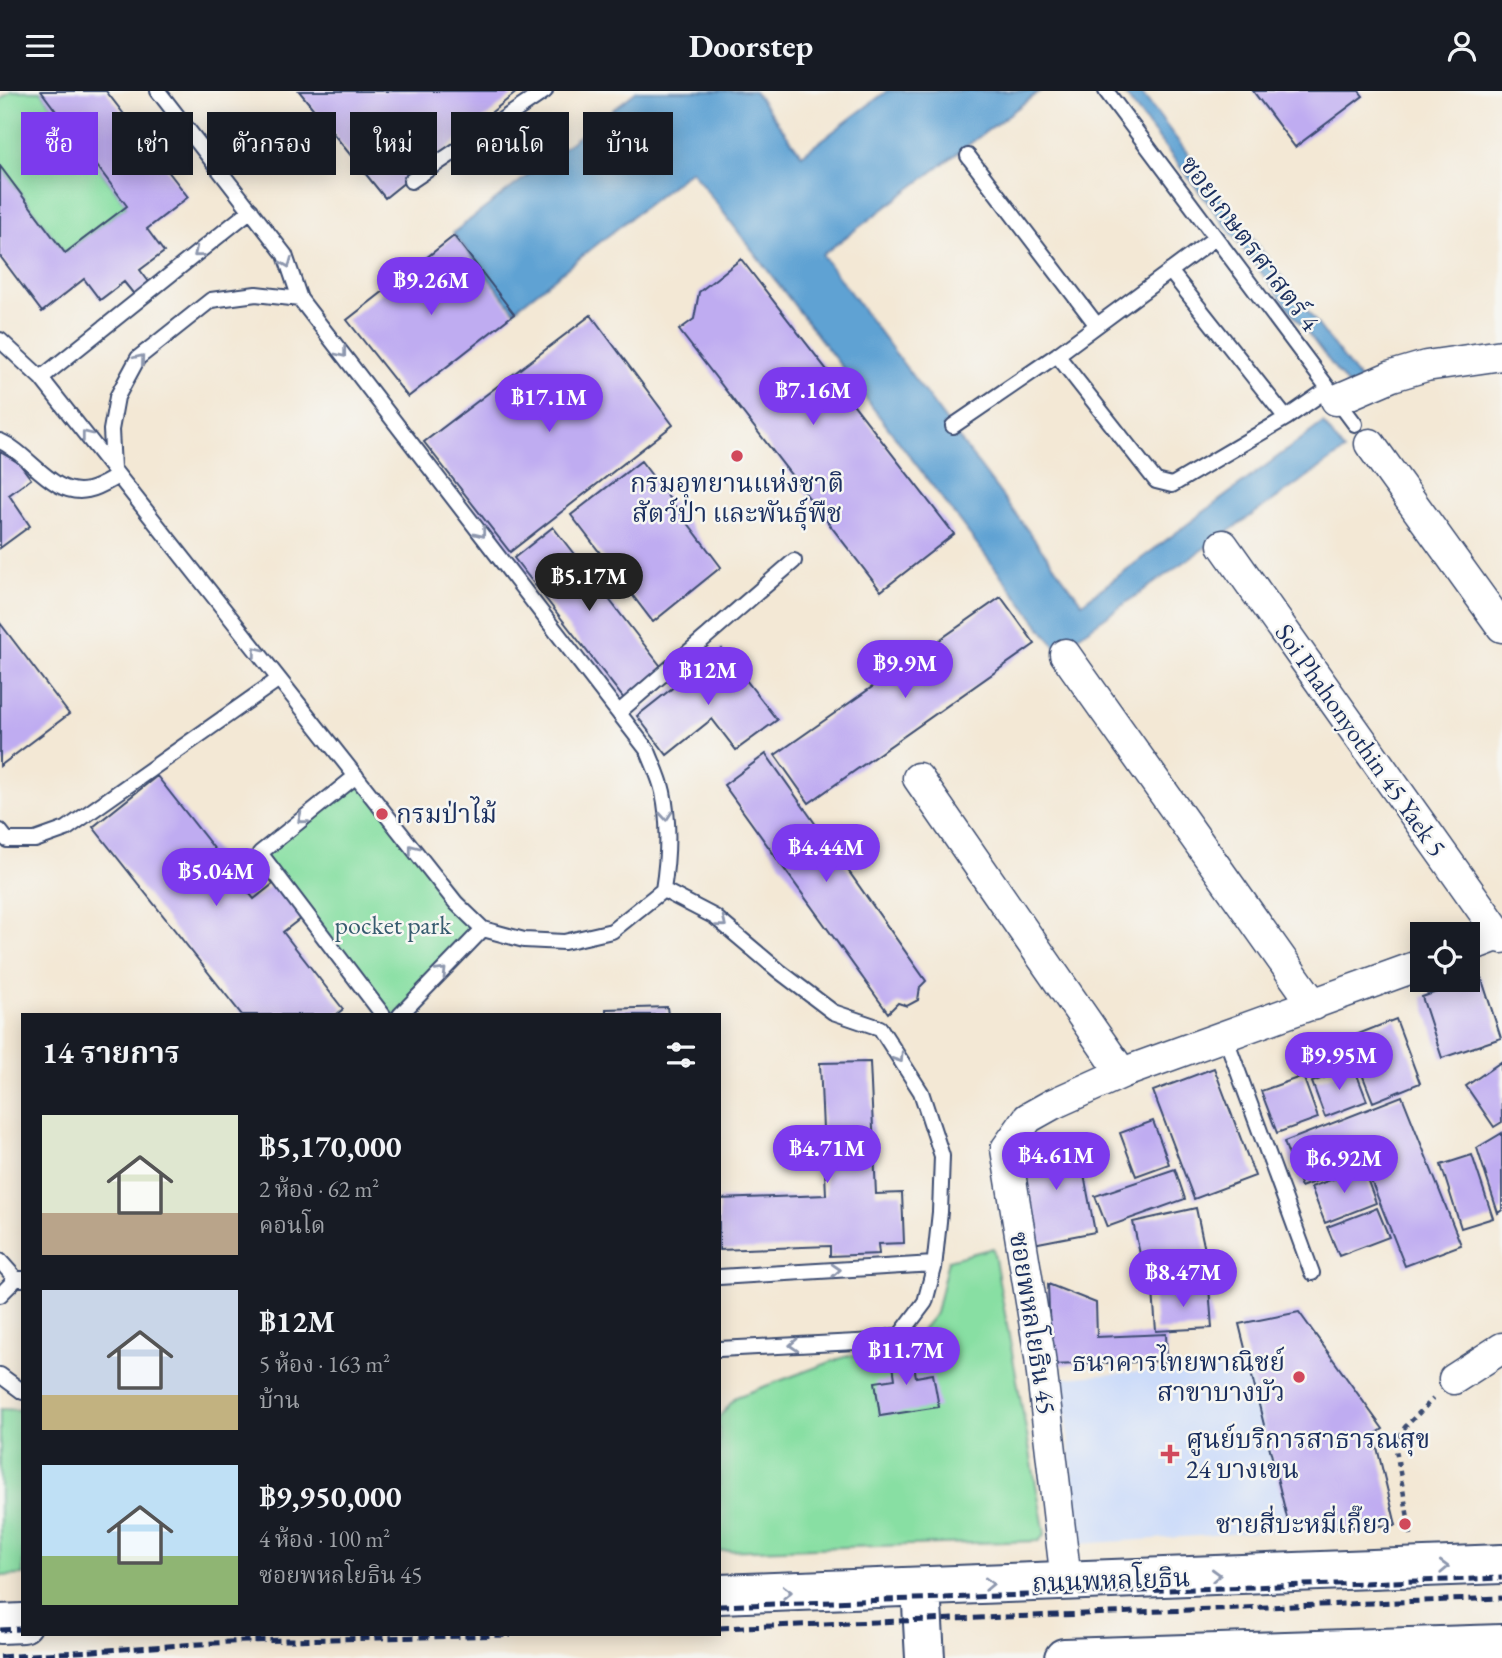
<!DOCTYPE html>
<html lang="th">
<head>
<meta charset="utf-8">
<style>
  :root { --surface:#171b24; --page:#242831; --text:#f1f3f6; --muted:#9ea1a6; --accent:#7c3aed }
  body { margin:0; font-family:"EB Garamond","Noto Serif Thai",serif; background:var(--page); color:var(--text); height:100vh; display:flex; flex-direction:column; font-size:26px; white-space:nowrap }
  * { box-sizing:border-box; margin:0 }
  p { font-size:23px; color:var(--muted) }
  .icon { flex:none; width:38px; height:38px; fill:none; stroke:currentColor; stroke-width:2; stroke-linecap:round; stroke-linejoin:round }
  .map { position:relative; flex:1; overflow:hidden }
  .panel { position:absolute; left:21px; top:922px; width:700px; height:623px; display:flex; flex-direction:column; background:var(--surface); border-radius:0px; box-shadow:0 4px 18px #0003 }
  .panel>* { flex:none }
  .hud { position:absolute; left:21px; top:21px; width:700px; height:63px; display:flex; gap:14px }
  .controls { position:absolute; left:1410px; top:831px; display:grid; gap:14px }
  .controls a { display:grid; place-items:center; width:70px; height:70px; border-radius:0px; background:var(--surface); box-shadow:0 4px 18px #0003; font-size:35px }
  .price { position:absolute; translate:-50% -60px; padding:0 16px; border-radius:24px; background:var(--accent); color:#fff; font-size:23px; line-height:46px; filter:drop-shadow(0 2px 4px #0008) }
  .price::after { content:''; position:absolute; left:50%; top:42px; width:21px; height:16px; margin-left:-10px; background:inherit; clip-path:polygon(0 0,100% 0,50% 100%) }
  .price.active { background:#222; color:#fff }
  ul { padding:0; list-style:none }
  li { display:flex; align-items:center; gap:21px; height:175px; padding:0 21px }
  li span { display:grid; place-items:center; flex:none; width:196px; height:140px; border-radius:0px; color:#555 }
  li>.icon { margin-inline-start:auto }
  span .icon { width:84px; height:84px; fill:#fffc; stroke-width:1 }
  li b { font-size:30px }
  h2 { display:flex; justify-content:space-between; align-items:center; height:84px; padding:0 21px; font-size:30px }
  .chip { padding:0 24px; border-radius:0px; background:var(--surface); box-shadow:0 4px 18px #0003; font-size:24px; line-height:63px }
  .chip.active { background:var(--accent); color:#fff }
  header { display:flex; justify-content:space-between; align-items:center; height:91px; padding:0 21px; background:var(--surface); font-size:32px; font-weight:700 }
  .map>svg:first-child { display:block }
  .built { fill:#ccdbf9 }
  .green { fill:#88dfa3; stroke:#528780; stroke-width:2 }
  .water { fill:#5ea2d3; stroke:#3c6898; stroke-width:2 }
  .building { fill:#bfacf1 }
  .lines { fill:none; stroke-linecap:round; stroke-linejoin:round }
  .lane-casing { stroke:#3b4b70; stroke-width:18 }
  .street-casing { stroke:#3b4b70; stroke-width:33 }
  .primary-casing { stroke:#3b4b70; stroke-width:42 }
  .path { stroke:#3b4b70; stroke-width:4.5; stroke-dasharray:5 5; stroke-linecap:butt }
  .lane { stroke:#fff; stroke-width:14 }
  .street { stroke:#fff; stroke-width:30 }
  .primary { stroke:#fff; stroke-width:38 }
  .rail { stroke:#1b2f5e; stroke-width:5; stroke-dasharray:10 5; stroke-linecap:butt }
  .oneway { stroke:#8d97ae }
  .poi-dot { fill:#d1495b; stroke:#f6f6f2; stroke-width:2.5 }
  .labels { text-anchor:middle; stroke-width:5; stroke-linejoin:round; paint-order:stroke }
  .street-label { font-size:26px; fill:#1b2f5e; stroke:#f6f6f2 }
  .poi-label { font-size:26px; fill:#1b2f5e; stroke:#f6f6f2; text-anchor:start }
  .park-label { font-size:26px; fill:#365b6f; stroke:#f6f6f2 }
</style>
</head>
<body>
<header><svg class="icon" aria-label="menu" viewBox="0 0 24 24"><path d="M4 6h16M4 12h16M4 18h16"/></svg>Doorstep<svg class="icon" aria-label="person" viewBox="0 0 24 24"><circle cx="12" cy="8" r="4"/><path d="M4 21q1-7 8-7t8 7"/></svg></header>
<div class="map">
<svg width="1502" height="1567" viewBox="0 0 1502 1567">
  <rect width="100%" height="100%" fill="#f6f6f2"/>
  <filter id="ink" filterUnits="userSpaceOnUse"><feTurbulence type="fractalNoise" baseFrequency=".0143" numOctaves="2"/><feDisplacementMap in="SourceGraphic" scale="14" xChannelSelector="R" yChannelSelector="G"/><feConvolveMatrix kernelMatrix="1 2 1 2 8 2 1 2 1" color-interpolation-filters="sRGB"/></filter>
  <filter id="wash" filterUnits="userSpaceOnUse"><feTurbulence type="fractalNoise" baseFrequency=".00686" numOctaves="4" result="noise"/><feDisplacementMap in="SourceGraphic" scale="28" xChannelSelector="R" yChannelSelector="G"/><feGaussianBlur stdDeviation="1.57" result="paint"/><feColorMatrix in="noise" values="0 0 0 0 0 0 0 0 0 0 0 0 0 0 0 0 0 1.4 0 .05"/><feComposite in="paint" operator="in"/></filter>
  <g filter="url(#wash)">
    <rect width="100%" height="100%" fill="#f3e8d5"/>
    <path class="built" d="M1248,1272L1290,1439L1078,1453L1063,1287Z"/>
    <path class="green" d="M11,0H41L127,115L65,162L0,75V9Z
      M356,685L483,838L400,924H383L260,762Z
      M993,1157L1045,1443L1039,1450L719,1460V1326L736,1306L844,1266L910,1253L936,1222L948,1169Z
      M0,1318L23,1319V1484L0,1485Z"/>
    <path class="water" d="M637,0H754L802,64L887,0H1040L822,164L1082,512L1323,332L1344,360L1058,559L691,79L514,219L453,142Z
      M1122,0H1140L1360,289L1350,297Z"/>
    <g id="blocks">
      <path class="building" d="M41,0H106L188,106L147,138L164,161L140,179L152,195L137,207L124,191L100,209L84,188L42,221L0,165V75L65,162L127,115Z
        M299,0H518L385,107Z
        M1253,0H1359L1363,5L1295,56Z
        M454,145L514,223L408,306L347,229Z
        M741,168L954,443L881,500L679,239L694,228L699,201Z
        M591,224L673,334L510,461L424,351Z
        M0,361L19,372L31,388L9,404L30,435L0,457Z
        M641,370L721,476L653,531L571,424Z
        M553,436L663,578L625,609L514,467Z
        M1001,506L1035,553L809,712L775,664Z
        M0,532L69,623L0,675Z
        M722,558L777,629L736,659L712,628L667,664L637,625Z
        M766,663L926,890L920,896L918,909L907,915L898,912L888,922L724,694Z
        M157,685L254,808L278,789L305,824L283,841L343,918L336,924H242L93,736Z
        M1481,886L1501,947L1442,967L1422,906Z
        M667,916L668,924H606V918Z
        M1396,928L1420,992L1373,1011L1348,947Z
        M870,971L876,1103L902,1102L904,1152L878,1153L879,1163L830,1165V1155L719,1159V1108L826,1104L820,972Z
        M1501,971L1502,1031L1494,1036L1466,995Z
        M1354,976L1367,1010L1325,1026L1312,991Z
        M1214,977L1255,1085L1194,1108L1153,1000Z
        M1303,985L1318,1027L1277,1042L1261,1000Z
        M1402,1005L1461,1154L1405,1175L1364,1072L1301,1096L1284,1051Z
        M1153,1030L1169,1073L1136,1085L1120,1042Z
        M1502,1042V1119L1498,1122L1477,1057Z
        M1077,1047L1095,1141L1033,1153L1019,1078L1030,1056Z
        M1472,1064L1493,1127L1461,1137L1441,1074Z
        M1363,1077L1376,1112L1325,1132L1311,1096Z
        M1175,1078L1185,1108L1107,1136L1095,1105Z
        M1196,1117L1209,1178L1146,1191L1133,1131Z
        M1377,1117L1389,1146L1339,1165L1327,1136Z
        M1048,1193L1096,1212L1097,1246L1166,1243L1167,1270L1051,1274Z
        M1209,1196L1212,1237L1156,1240L1153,1200Z
        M1299,1221L1383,1338L1374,1344L1396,1434L1290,1439L1239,1233Z
        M911,1256L916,1286L933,1283L939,1316L880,1325L875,1291L895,1288L891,1259Z"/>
    </g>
  </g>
  <g filter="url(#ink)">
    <use href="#blocks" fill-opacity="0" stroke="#3b4b70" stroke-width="2"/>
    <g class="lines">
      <g class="lane-casing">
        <path id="lane" d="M1106,0L1355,333
          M968,65L1096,233
          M411,90L545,0
          M0,249L41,287L456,812L483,838L524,849L564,851L612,840L663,799C668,767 670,733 663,701C660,687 653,673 648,660L300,208L285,164L158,0
          M1057,264L1156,390L1172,394L1286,327L1170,180
          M41,287L251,119
          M1286,327L1328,298
          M953,335L1057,264L1215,147
          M0,350C29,362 53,407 88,399C98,397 109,390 118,385
          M113,377L111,339L117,306L138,267L211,209L256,203L300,208
          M619,621L794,470
          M356,685L260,762L383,924
          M0,740L7,749H35L66,738L279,588
          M663,799L715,826L779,880L833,921L880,937L921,1001L942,1065L940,1121L934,1177L925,1211L901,1243L876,1250L719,1258
          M400,924L483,838
          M1225,945L1312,1182
          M0,1170L16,1188
          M719,1186L934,1173
          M0,1204L16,1188H23
          M0,1284L23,1301"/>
      </g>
      <g class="street-casing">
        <path id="street" d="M1336,309L1392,285L1426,275L1502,264
          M1370,353L1502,536
          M1223,454L1502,847
          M1065,563L1314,914
          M918,687L1122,982
          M1468,856L1502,843
          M1454,1288L1502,1257
          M1066,1490L1040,1266L1006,1058L1028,1027L1053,1013L1122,982L1423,873"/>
      </g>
      <g class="primary-casing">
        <path id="primary" d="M921,1496L925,1567
          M719,1503L1502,1473
          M0,1533L23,1532
          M1064,1567L1502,1553"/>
      </g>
      <path class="path" d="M1411,1444L1395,1353L1405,1336L1433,1308"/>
      <use href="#lane" class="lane"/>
      <use href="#street" class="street"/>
      <use href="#primary" class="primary"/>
      <path class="rail" d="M719,1515L1502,1487
        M719,1537L1502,1507
        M0,1539L23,1538
        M0,1566L245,1550L511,1544"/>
    </g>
    <defs><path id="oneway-chevron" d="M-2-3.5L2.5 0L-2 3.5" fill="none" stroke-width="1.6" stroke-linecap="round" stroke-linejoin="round" transform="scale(1.75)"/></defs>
    <g class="oneway">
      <use href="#oneway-chevron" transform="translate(198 162) rotate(141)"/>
      <use href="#oneway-chevron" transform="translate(287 172) rotate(68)"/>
      <use href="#oneway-chevron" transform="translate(342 262) rotate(52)"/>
      <use href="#oneway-chevron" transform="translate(140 268) rotate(-50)"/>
      <use href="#oneway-chevron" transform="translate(86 344) rotate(-128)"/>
      <use href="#oneway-chevron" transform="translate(481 442) rotate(52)"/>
      <use href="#oneway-chevron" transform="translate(257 560) rotate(-128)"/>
      <use href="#oneway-chevron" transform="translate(666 725) rotate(85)"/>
      <use href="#oneway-chevron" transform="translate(302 728) rotate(141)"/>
      <use href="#oneway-chevron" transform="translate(413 758) rotate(-128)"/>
      <use href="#oneway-chevron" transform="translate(722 832) rotate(39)"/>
      <use href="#oneway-chevron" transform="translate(442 881) rotate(-46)"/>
      <use href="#oneway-chevron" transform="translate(899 967) rotate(57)"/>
      <use href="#oneway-chevron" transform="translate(836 1179) rotate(-3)"/>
      <use href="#oneway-chevron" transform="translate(794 1254) rotate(177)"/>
      <use href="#oneway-chevron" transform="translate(1444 1476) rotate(-2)"/>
      <use href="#oneway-chevron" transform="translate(1216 1484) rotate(-2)"/>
      <use href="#oneway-chevron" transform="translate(989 1493) rotate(-2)"/>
      <use href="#oneway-chevron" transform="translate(787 1501) rotate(-2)"/>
    </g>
  </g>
  <g class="poi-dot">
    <circle cx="737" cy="365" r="7"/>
    <circle cx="382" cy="723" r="7"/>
    <circle cx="1299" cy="1286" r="7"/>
    <path d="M1166.5 1352.5h7v7h7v7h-7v7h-7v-7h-7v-7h7z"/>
    <circle cx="1405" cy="1433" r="7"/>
  </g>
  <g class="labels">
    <g class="street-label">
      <text transform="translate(1250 152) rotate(53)" y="9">ซอยเกษตรศาสตร์ 4</text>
      <text transform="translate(1361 649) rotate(55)" y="9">Soi Phahonyothin 45 Yaek 5</text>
      <text transform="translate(1033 1232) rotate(81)" y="9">ซอยพหลโยธิน 45</text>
      <text transform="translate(1111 1489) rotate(-2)" y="9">ถนนพหลโยธิน</text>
    </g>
    <g class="poi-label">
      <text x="737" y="401" text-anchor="middle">กรมอุทยานแห่งชาติ<tspan x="737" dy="30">สัตว์ป่า และพันธุ์พืช</tspan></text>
      <text x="396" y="732">กรมป่าไม้</text>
      <text x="1285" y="1280" text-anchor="end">ธนาคารไทยพาณิชย์<tspan x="1285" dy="30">สาขาบางบัว</tspan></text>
      <text x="1186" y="1357">ศูนย์บริการสาธารณสุข<tspan x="1186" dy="30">24 บางเขน</tspan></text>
      <text x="1391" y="1442" text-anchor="end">ชายสี่บะหมี่เกี๊ยว</text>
    </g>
    <g class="park-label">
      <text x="393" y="843">pocket park</text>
    </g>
  </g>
</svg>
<div class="controls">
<a><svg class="icon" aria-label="locate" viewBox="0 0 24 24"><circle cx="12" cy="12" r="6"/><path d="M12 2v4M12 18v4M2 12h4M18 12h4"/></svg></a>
</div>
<b class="price" style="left:431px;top:226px">฿9.26M</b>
<b class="price" style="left:813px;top:336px">฿7.16M</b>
<b class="price" style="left:549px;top:343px">฿17.1M</b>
<b class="price active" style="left:589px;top:522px">฿5.17M</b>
<b class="price" style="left:905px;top:609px">฿9.9M</b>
<b class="price" style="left:708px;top:616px">฿12M</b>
<b class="price" style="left:826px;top:793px">฿4.44M</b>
<b class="price" style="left:216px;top:817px">฿5.04M</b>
<b class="price" style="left:1339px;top:1001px">฿9.95M</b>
<b class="price" style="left:827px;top:1094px">฿4.71M</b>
<b class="price" style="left:1056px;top:1101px">฿4.61M</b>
<b class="price" style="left:1344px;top:1104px">฿6.92M</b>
<b class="price" style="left:1183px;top:1218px">฿8.47M</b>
<b class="price" style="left:906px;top:1296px">฿11.7M</b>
<div class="hud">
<a class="chip active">ซื้อ</a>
<a class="chip">เช่า</a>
<a class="chip">ตัวกรอง</a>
<a class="chip">ใหม่</a>
<a class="chip">คอนโด</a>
<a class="chip">บ้าน</a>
</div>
<section class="panel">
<h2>14 รายการ<svg class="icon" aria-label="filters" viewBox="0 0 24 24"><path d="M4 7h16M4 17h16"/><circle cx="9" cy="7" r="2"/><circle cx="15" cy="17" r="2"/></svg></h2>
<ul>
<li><span style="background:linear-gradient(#dfe7d0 70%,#b9a48a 0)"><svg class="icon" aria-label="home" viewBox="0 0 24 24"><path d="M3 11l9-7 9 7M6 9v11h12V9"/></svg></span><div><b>฿5,170,000</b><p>2 ห้อง · 62 m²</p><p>คอนโด</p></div></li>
<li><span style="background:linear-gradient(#c9d6e8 75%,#c2b280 0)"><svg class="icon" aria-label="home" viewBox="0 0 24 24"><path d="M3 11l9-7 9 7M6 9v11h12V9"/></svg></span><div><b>฿12M</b><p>5 ห้อง · 163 m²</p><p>บ้าน</p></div></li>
<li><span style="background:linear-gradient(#bfe0f5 65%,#8fb573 0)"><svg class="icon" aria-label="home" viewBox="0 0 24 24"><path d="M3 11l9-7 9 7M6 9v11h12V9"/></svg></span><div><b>฿9,950,000</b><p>4 ห้อง · 100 m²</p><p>ซอยพหลโยธิน 45</p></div></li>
</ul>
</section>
</div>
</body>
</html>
